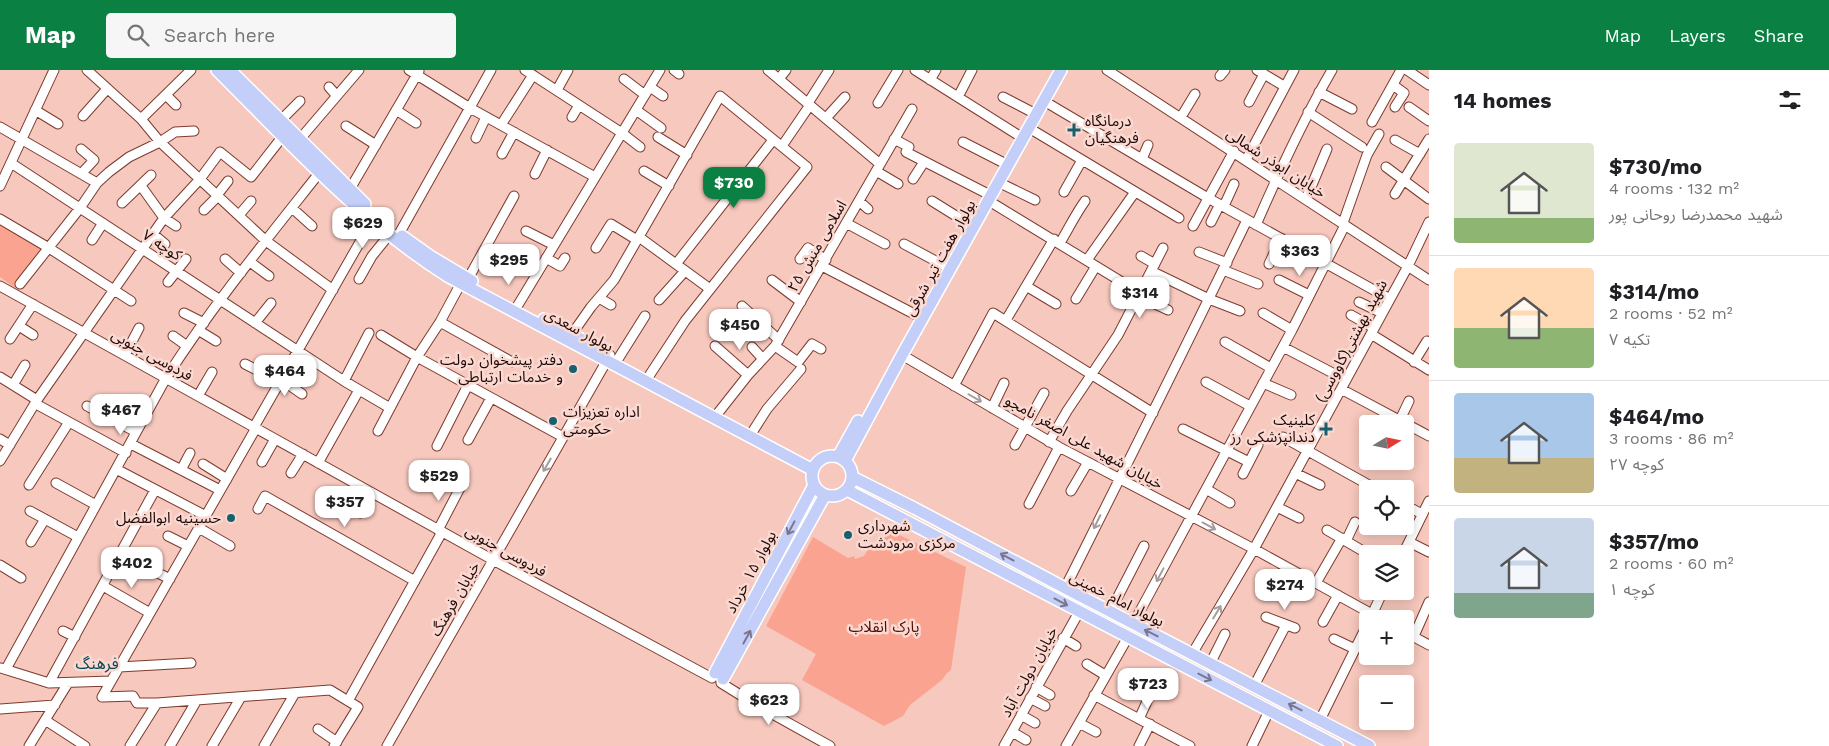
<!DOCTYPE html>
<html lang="en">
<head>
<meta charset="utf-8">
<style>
  :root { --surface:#fff; --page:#f6f6f6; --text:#202124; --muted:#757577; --line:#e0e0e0; --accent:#0b8043 }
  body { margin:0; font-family:"Work Sans","Noto Sans Arabic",sans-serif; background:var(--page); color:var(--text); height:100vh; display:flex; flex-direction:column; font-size:19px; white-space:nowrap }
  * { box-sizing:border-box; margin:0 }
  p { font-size:16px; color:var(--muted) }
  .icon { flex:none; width:28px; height:28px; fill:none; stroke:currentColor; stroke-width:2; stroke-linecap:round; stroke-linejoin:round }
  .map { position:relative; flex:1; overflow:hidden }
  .panel { display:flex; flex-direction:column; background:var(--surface); width:400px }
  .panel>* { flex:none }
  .needle { width:32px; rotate:80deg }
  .controls { position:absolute; left:1359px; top:345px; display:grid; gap:10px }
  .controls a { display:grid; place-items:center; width:55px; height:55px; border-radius:5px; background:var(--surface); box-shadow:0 2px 12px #0003; font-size:25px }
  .price { position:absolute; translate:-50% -42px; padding:0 11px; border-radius:10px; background:#fff; color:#222; font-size:16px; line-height:32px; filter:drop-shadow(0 1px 2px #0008) }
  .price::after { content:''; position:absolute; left:50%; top:30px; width:15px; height:11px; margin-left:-8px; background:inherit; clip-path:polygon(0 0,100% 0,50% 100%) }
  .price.selected { background:var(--accent); color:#fff }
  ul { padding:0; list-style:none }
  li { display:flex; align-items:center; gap:15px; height:125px; padding:0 25px }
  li+li { border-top:1px solid var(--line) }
  li span { display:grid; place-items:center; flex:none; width:140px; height:100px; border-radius:5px; color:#555 }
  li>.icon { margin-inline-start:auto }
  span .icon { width:60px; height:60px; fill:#fffc; stroke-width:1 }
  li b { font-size:21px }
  h2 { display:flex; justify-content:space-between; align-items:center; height:60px; padding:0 25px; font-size:21px }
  header { display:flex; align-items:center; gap:30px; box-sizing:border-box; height:70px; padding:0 25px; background:var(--accent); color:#fff }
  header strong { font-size:24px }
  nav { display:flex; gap:28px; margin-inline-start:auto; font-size:18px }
  .search { width:350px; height:45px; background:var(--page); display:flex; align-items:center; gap:12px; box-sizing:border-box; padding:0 18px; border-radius:5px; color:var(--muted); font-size:19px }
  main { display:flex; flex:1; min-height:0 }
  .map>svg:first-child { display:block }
  .green { fill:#faa390 }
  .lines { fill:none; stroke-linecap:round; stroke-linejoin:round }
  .minor-casing { stroke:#7c3b2e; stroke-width:11 }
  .major-casing { stroke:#fff; stroke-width:14 }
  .minor { stroke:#fff; stroke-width:9 }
  .major { stroke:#c4cff9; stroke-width:11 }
  .oneway { stroke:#a79c9b }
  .oneway2 { stroke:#7b758b }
  .poi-dot { fill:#17616e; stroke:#f9d9d2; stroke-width:2 }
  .labels { text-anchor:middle; stroke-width:5; stroke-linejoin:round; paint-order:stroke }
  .poi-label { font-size:15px; fill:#220804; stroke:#f9d9d2; text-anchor:start }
  .street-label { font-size:15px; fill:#220804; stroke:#f9d9d2 }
  .park-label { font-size:15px; fill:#530c01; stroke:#f9d9d2 }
  .neighbourhood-label { font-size:16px; fill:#0a4752; stroke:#f9d9d2 }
</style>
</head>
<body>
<header>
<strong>Map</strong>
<div class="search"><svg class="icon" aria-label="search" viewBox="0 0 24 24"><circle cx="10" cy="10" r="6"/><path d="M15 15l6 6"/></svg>Search here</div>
<nav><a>Map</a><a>Layers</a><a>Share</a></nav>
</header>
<main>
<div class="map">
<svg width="1429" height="676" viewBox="0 0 1429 676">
  <rect width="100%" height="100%" fill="#f7c8bd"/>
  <path class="green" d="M0,152L43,179L15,218L0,207Z
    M889,460L966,497L951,600L947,603L942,610L910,635L903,646L884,656L802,610L816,584L766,556L813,467L848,488L854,486L855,489L864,486L871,474L883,471Z"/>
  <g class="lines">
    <g class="minor-casing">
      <path id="minor" d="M87,0L141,49L160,72L266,171L333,220
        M409,0L470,38L595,107
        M525,0L622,63L640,77
        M674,0L679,4
        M768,0L880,94
        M915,0L1018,65
        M1107,0L1429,210
        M1257,0L1284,16
        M1407,0L1429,15
        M1220,6L1225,0
        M624,9L645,25
        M779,9L786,0
        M930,10L936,0
        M1393,15L1404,23L1395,37
        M329,17L337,26
        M650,17L663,26
        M557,20L568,0
        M1319,22L1352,39
        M166,25L176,35
        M958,27L972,0
        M1003,27L1030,41
        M1044,31L1208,128L1390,229
        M1249,32L1264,4
        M808,33L829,0
        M878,33L898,0
        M1409,37L1429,51
        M35,40L58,54
        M396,40L416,53
        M636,40L661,58
        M1308,42L1362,77
        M83,46L107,19
        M572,47L579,35
        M1181,47L1195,24
        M826,48L845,27
        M141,49L191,0
        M281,50L300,31
        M1372,52L1401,0
        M501,55L533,5
        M346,56L376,75
        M0,57L97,113
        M1029,58L1179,148
        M658,67L687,85
        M476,68L486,47
        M300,69L359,0
        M894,69L909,77L906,82L986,123
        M1395,70L1420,84
        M963,72L1002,92
        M782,76L810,35
        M81,79L94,90L81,104
        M502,84L514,62
        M1142,89L1148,75
        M1246,90L1294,0
        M11,93L344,311L390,338
        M1386,97L1429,129
        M644,101L669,116
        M876,101L898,114
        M535,104L547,80
        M913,109L924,92
        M998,112L1035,130
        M0,116L54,0
        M141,116L164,148L176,156
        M350,119L419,1
        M1064,122L1082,90
        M1395,124L1429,69
        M217,125L228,111
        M1306,129L1327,79
        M859,131L868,139
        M932,131L969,154
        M989,131L1140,223
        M122,133L151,105
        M1224,136L1234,114
        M292,138L312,156
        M204,140L218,126
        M239,145L251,131
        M0,149L49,178L131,231
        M1211,152L1220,134
        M846,153L885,174
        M1343,153L1367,85L1379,64
        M1256,155C1279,102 1303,50 1332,0
        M1193,156L1234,81
        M526,161L554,175
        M153,164L165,174
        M399,164L491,0
        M639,167L710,219
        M92,170L103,153
        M1060,173C1069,158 1075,145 1085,131
        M904,174L945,196
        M596,178L611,154L637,170
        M1199,182L1227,193
        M1141,186L1155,194
        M546,188L560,196L565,188
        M225,189L241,203
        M800,189L808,178L826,190
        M1087,190L1135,122
        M250,192L269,206
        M676,194L773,70
        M1269,194L1281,168
        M822,196L918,246
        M1223,200L1258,214
        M1151,201L1209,229L1240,241
        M359,209L372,186L389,165
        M468,209L514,126
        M772,210L801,232
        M1279,210L1309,225
        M168,212L186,189
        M20,214L80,138L97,113L109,102L129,87L160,72L175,62L194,61
        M0,216L493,490L712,608
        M1026,216L1056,234
        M1138,226L1168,240
        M599,228L611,235
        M1076,229L1096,196
        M659,230L685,201
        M1359,232L1382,243
        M518,235L660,0
        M742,236L779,270
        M184,243L204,253
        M1263,243L1292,260
        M1351,245L1374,258
        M1006,250L1054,169
        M440,252L512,292
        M255,253L271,233
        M19,256L33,265
        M198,260L216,271
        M572,264L591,237L614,210L720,26L807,97L685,251L649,306
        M1371,264L1429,300
        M381,265L417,287L563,367
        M173,266L187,276
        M10,269L33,234
        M1225,272L1271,298
        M715,276L748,305
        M775,276L798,292L812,274L821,279
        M752,277L763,289
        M1283,277L1346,310
        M125,285L139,258
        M902,285L1059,377L1254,479L1381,549
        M618,289L645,246
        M1414,292L1427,271
        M245,294L280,312
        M0,307L37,330
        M282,310L302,324
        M344,311L369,263
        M1206,312L1250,336
        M1263,313L1291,325
        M13,315L25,295
        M954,316L993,243L1153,343
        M1341,319L1429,366
        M198,326L212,302
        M36,334L126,383
        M87,336L136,362
        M123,338L143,349
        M992,338L1004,313
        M718,343L748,305L775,276L912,39
        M1398,354L1409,331
        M254,357L372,151
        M1183,359L1249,392
        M378,361L417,287L440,252L461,213
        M753,361L767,339L801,299
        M1283,367L1376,419
        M0,369L10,375
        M468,370L491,328
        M1049,372L1067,341L1118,265L1163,178
        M131,374L220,420
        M1015,375L1044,323
        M437,376L468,315
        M0,391L37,330L164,148L200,109L220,82L251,107L283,66
        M262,392L275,369
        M318,393L359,320
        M203,394L227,409
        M116,399L206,446
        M181,400L190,383
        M291,403L303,384
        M1295,403L1320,415
        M1243,404L1258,375
        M56,413L96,435
        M29,415L69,352
        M1206,419L1230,433
        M1071,421L1088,392
        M1029,434L1059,377
        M1405,435L1422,444
        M1277,437L1299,448
        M258,439L265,426L415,511
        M30,441L78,467
        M360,443L371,422
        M199,458L230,476
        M438,460L461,416
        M1327,460L1368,484
        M168,466L188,476
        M1346,471L1355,452
        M31,472L45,449
        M1409,472L1429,482
        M1403,484L1429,431
        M0,495L21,508
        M152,500L170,509
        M1316,513L1342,468
        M1277,514L1285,496
        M103,516L150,543
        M1065,518C1126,396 1188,273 1247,150
        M1110,542L1144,476
        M1266,547L1295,558
        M1370,549L1383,521
        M1323,552L1338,525
        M1133,554L1292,260L1345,155
        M63,561L75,567
        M1405,562L1429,575
        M1414,566L1429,532
        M1063,568L1076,576
        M1334,569L1355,579
        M1192,584L1254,479L1408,196L1429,152
        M1087,594L1105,605
        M1210,594L1225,564
        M119,597L191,593
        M1,598L49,613L111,611
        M6,599L166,308C212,236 267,169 320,102
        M49,613L155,420
        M721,613L758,636L830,676
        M1254,616L1286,555
        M1036,617L1050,625
        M1094,625L1190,676
        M102,627L133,626L137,633H157L330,620L358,637L334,676
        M102,627L256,358
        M1030,628L1045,636
        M348,631L442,462
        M0,639L55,635
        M1021,645L1035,653
        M1139,649L1154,616
        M45,650L85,676
        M1320,650L1368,553
        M1079,653L1096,662
        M318,659L337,672
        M1012,662L1026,670
        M29,676L68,613
        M130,676L157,633
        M170,676L197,630
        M212,676L241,627
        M264,676L295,623
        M387,676L610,285
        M1004,676L1079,542
        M1066,676L1128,567
        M1139,676L1150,654
        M1252,676L1269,641"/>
    </g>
    <g class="major-casing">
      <path id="major" d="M217,0C290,73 361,152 449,207L813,400
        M230,0L365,134
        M402,166L430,186L472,211
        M544,249L605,282
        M812 406a20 20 0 1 1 40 0a20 20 0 1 1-40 0Z
        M838,387L858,351
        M845,391L902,285L1061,0
        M852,407L914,438L1065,518L1369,676
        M847,420L1337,676
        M715,603L814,415
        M723,609L825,425"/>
    </g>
    <use href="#minor" class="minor"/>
    <use href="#major" class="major"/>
  </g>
  <defs><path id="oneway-shaft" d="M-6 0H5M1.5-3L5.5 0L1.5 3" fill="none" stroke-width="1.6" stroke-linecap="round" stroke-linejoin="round" transform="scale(1.25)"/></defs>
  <g class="oneway">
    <use href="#oneway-shaft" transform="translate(975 328) rotate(30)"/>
    <use href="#oneway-shaft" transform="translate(547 395) rotate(120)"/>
    <use href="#oneway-shaft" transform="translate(1097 452) rotate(116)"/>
    <use href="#oneway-shaft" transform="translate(1209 456) rotate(28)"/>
    <use href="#oneway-shaft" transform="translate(1160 505) rotate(118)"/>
    <use href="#oneway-shaft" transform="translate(1217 542) rotate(-59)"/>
  </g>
  <g class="oneway2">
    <use href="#oneway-shaft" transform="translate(791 458) rotate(118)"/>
    <use href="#oneway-shaft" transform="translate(1007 487) rotate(-152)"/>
    <use href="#oneway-shaft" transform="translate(1061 532) rotate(28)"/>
    <use href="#oneway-shaft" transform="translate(1151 563) rotate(-153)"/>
    <use href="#oneway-shaft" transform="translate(747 567) rotate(-61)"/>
    <use href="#oneway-shaft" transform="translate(1205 607) rotate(27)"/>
    <use href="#oneway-shaft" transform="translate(1295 637) rotate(-153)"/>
  </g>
  <g class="poi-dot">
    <path d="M1071.5 52.5h5v5h5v5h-5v5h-5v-5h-5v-5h5z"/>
    <circle cx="573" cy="299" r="5"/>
    <circle cx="553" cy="351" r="5"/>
    <path d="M1323.5 351.5h5v5h5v5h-5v5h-5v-5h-5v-5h5z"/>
    <circle cx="231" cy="448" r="5"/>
    <circle cx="848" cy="465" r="5"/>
  </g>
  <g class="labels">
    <g class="poi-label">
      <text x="1085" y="56">درمانگاه<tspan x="1085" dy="17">فرهنگیان</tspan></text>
      <text x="563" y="295" text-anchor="end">دفتر پیشخوان دولت<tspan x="563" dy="17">و خدمات ارتباطی</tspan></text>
      <text x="563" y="347">اداره تعزیزات<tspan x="563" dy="17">حکومتی</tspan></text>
      <text x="1315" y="355" text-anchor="end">کلینیک<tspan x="1315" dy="17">دندانپزشکی رز</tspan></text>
      <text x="221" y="453" text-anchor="end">حسینیه ابوالفضل</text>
      <text x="858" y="461">شهرداری<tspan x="858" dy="17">مرکزی مرودشت</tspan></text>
    </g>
    <g class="street-label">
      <text transform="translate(1276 93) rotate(33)" y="5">خیابان ابوذر شمالی</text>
      <text transform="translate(162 175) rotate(33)" y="5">کوچه ۷</text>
      <text transform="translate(817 176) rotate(-60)" y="5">اسلامی منش ۲۵</text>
      <text transform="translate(940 188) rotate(-61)" y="5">بولوار هفت تیر شرقی</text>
      <text transform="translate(579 260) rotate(28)" y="5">بولوار سعدی</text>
      <text transform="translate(1351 271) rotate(-62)" y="5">شهید بهشتی(کاووسی)</text>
      <text transform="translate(152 285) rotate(29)" y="5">فردوسی جنوبی</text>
      <text transform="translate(1084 372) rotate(29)" y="5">خیابان شهید علی اصغر نامجو</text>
      <text transform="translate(506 481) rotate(29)" y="5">فردوسی جنوبی</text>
      <text transform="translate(751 502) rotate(-62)" y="5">بولوار ۱۵ خرداد</text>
      <text transform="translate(455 529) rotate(-60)" y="5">خیابان فرهنگ</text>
      <text transform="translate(1117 529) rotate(27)" y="5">بولوار امام خمینی</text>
      <text transform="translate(1029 602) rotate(-61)" y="5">خیابان دولت آباد</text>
    </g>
    <g class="park-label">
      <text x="884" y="562">پارک انقلاب</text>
    </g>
    <g class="neighbourhood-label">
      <text x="97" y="599">فرهنگ</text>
    </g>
  </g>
</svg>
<div class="controls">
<a><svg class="needle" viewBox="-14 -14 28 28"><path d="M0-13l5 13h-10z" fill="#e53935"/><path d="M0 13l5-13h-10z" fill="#757577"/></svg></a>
<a><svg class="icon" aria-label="locate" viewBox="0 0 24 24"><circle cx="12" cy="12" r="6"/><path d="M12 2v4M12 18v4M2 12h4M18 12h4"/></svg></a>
<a><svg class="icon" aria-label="layers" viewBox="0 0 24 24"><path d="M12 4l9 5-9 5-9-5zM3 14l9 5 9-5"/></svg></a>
<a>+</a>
<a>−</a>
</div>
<b class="price selected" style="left:734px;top:139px">$730</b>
<b class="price" style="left:363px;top:179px">$629</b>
<b class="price" style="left:1300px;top:207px">$363</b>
<b class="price" style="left:509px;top:216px">$295</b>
<b class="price" style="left:1140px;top:249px">$314</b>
<b class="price" style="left:740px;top:281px">$450</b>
<b class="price" style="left:285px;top:327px">$464</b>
<b class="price" style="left:121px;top:366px">$467</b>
<b class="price" style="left:439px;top:432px">$529</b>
<b class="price" style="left:345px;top:458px">$357</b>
<b class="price" style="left:132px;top:519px">$402</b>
<b class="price" style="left:1285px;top:541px">$274</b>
<b class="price" style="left:1148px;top:640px">$723</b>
<b class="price" style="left:769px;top:656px">$623</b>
</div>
<section class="panel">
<h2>14 homes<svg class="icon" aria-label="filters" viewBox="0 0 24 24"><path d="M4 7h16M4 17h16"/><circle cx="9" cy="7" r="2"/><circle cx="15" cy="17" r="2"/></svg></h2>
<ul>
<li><span style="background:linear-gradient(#dfe7d0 75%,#8fb573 0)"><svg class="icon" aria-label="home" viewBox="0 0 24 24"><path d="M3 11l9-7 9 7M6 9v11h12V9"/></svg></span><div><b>$730/mo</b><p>4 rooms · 132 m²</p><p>شهید محمدرضا روحانی پور</p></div></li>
<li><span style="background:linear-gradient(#ffd9b3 60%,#8fb573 0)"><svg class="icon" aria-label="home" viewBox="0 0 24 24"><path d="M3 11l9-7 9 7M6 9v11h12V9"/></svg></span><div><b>$314/mo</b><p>2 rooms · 52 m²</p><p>تکیه ۷</p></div></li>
<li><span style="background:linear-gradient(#a9c7e8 65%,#c2b280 0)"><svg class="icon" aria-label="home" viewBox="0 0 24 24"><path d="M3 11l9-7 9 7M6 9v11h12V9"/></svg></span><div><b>$464/mo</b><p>3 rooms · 86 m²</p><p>کوچه ۲۷</p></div></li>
<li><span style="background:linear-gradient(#c9d6e8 75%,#7fa58c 0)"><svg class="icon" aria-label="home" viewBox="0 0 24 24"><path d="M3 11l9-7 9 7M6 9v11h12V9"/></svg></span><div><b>$357/mo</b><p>2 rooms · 60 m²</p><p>کوچه ۱</p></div></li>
</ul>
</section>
</main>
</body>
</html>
